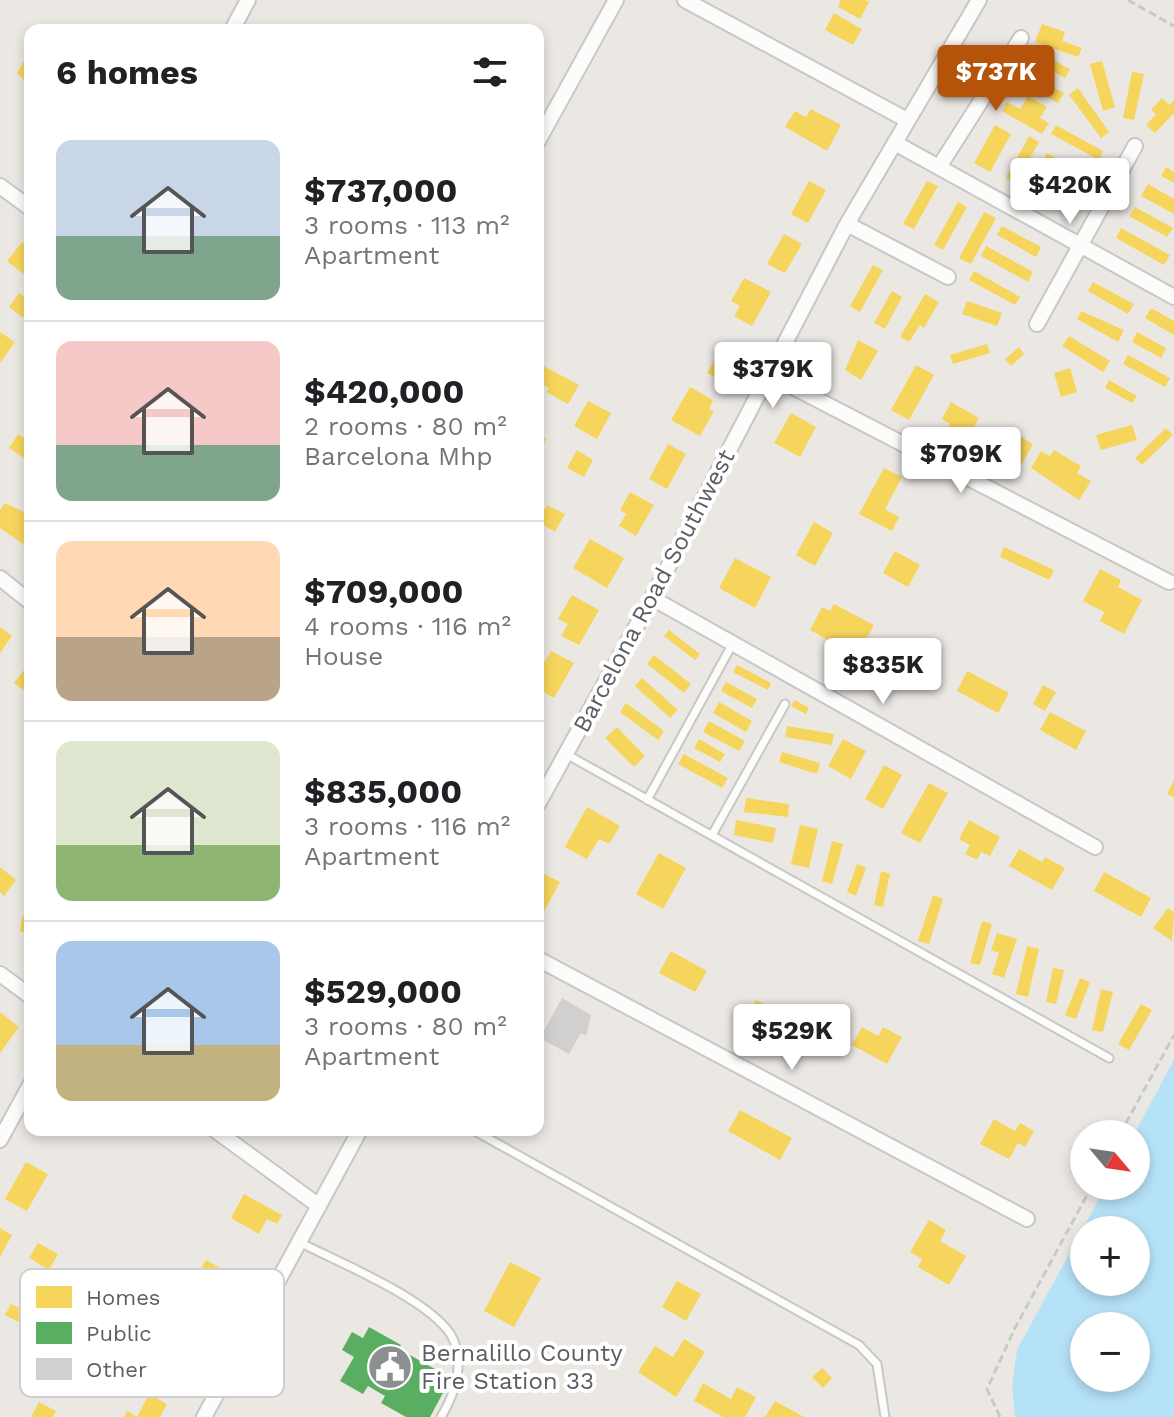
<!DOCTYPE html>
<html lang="en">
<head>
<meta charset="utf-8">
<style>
  :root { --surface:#fff; --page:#f6f6f6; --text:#202124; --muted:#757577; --line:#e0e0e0; --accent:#b45309 }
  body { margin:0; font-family:"Work Sans",sans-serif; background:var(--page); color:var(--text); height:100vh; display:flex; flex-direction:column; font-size:30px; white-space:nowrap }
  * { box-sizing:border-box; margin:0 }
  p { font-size:26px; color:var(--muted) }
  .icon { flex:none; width:44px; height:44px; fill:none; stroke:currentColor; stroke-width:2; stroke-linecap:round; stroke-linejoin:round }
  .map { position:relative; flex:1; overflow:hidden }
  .details { position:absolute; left:24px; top:24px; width:520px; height:1112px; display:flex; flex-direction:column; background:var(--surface); border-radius:16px; box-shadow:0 4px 12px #0003 }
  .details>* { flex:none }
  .needle { width:52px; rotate:119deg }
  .tools { position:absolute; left:1070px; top:1120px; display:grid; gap:16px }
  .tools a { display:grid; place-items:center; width:80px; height:80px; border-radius:50%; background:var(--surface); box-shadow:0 4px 12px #0003; font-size:40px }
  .price { position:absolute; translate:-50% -68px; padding:0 18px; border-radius:8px; background:#fff; color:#222; font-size:26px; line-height:52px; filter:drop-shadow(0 2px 4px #0008) }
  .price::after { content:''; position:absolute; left:50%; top:48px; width:24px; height:18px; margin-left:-12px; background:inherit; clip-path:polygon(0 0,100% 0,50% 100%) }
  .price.active { background:var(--accent); color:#fff }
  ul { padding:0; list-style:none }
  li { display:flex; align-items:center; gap:24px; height:200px; padding:0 32px }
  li+li { border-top:2px solid var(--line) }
  li span { display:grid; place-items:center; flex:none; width:224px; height:160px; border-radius:16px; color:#555 }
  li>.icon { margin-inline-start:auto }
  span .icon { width:96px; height:96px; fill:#fffc; stroke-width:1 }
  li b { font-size:34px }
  h2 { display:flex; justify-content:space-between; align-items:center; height:96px; padding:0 32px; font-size:34px }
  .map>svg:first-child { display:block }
  .water { fill:#b6e2f7; fill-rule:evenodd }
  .homes { fill:#f6d55c }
  .public { fill:#5aae61 }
  .building { fill:#d2d0ce }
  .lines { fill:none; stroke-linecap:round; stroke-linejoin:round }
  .lane-casing { stroke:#c7c7c7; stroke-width:11 }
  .street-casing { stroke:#c7c7c7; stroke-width:18 }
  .path { stroke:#c5ccc7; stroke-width:3; stroke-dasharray:8 4; stroke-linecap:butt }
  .lane { stroke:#fcfcfb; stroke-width:7 }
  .street { stroke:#fcfcfb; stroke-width:14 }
  .labels { text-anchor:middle; stroke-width:8; stroke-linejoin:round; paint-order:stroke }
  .street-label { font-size:24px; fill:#595f63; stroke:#fff }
  .poi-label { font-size:24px; fill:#595f63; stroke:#fff; text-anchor:start }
  .key { fill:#fff; stroke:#cdcfd0; stroke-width:2 }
  .key-label { font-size:22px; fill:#595f63 }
</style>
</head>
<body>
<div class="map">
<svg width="1174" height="1417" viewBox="0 0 1174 1417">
  <rect width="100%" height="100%" fill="#ebe8e4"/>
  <path class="water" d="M1174,1060V1417H1015L1012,1386L1017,1350L1106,1186H1136L1134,1134ZM1084,1230H1136V1282H1084ZM1084,1326H1136V1378H1084Z"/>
  <path class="homes" d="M841,0H865L869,2L860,19L838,7Z
    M834,13L862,29L853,45L825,30Z
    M1042,24L1065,32L1062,41L1082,48L1078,57L1035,42Z
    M1039,53L1070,69L1065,78L1034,62Z
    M1102,61L1115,107L1103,111L1090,64Z
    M23,62L30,66L26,82L17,73Z
    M1035,71L1045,77L1043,82L1064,93L1058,103L1018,81L1023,73L1031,78Z
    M1132,72L1144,74L1134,120L1123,118Z
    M1078,88L1109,132L1101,138L1069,95Z
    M1028,96L1047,107L1040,118L1049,123L1042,134L1002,111L1007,102L1020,109Z
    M1162,98L1170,105L1174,100V113L1155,133L1146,125L1156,114L1151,110Z
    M811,109L841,125L827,151L785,127L795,111L806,117Z
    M995,125L1011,134L990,172L974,163Z
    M1056,125L1103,151L1099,160L1051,134Z
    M1029,136L1039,142L1016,183L1006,178Z
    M1047,153L1080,171L1076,178L1043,160Z
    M1166,167L1174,172V183L1161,176Z
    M1035,177L1076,199L1070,209L1029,186Z
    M809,181L826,190L808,223L791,214Z
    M927,181L938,186L914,229L903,224Z
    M1148,184L1174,199V214L1141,196Z
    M958,202L967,207L943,250L934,245Z
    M1135,207L1173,228L1167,237L1129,216Z
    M984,212L996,218L971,264L959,258Z
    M1002,226L1041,247L1036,257L997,235Z
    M1121,228L1170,255L1164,265L1116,238Z
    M784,234L802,244L785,273L767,264Z
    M22,242L30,248V279L7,261Z
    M986,246L1033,272L1028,282L981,256Z
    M873,265L883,270L860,312L850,306Z
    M974,271L1020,297L1015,305L969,280Z
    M744,278L771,292L752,326L734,316L740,306L731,301Z
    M1093,282L1134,304L1128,314L1088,291Z
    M892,291L902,297L885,329L874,323Z
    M19,293L30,301L23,318L9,307Z
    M925,294L939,302L924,328L920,325L909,342L900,337Z
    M967,301L1002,313L997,326L962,314Z
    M1151,308L1174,321V335L1145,318Z
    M1081,311L1124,330L1118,342L1077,319Z
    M0,332L15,342L0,363Z
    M1137,332L1166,348L1161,358L1132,342Z
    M1069,336L1110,361L1103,372L1062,346Z
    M858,340L878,351L861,380L845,370Z
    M724,344L741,353L725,383L707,373Z
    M987,344L990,353L953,364L950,355Z
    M1019,347L1024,354L1011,366L1005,359Z
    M1128,355L1170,378L1165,387L1123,364Z
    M538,363L579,385L568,404L546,392L549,388L538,382Z
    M916,365L934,375L909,420L891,410Z
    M1070,368L1077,392L1061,397L1054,373Z
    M1109,380L1137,396L1132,403L1105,388Z
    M690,387L713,400L709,409L714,411L700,436L671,420Z
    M588,401L611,413L597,439L574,426Z
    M951,402L979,418L963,446L944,435L950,424L942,419Z
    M791,413L816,427L800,457L774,443Z
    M1132,425L1137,440L1101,450L1096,435Z
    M1166,428L1173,435L1142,465L1135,458Z
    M18,434L30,442L24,458L9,448Z
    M538,435L546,439L538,454Z
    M1018,435L1033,444L1019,469L1004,461Z
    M668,444L686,454L667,489L649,479Z
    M577,450L593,460L584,477L567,468Z
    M1054,450L1081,466L1077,473L1091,481L1079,500L1031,468L1041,451L1050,456Z
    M884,468L902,477L885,509L899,517L892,531L859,514Z
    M630,492L654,505L636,536L619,526L626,514L620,510Z
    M5,503L30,515V549L0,528V510Z
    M547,505L565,514L555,532L538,522Z
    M814,522L833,533L815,566L796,555Z
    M590,539L624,558L607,588L573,568Z
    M1004,547L1054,570L1049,580L1000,557Z
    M895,551L920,565L908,587L883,573Z
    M735,558L771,577L755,608L719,588Z
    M1100,569L1121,580L1118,587L1142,600L1124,634L1100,621L1104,612L1083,601Z
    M572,595L599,610L579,645L561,636L568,624L558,619Z
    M834,604L874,625L857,656L810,630L822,607L830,611Z
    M0,627L12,636L0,653Z
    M669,630L700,654L695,660L664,636Z
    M910,648L939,663L930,679L901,664Z
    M551,651L574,663L554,698L538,689V658L545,661Z
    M654,655L691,684L684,693L647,664Z
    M30,662V695L14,683Z
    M737,665L771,683L768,690L733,672Z
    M967,671L1009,693L998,713L957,691Z
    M642,678L678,710L670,718L635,686Z
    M726,682L757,699L752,708L721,691Z
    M1043,685L1056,692L1045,711L1033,704Z
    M795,700L809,708L806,714L791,706Z
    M719,702L752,721L746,732L713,713Z
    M626,703L664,731L658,740L620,712Z
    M1050,712L1086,731L1076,750L1040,730Z
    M709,721L745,741L739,751L703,732Z
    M787,726L834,734L832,745L785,737Z
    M617,727L645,756L634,767L605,738Z
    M699,739L725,754L720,762L694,748Z
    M843,739L866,751L851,779L828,766Z
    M782,752L820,763L817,774L779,762Z
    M684,754L728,778L722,788L678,764Z
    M884,765L902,775L883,809L865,799Z
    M1174,780V797L1167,794Z
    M929,783L948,793L920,843L901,833Z
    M746,798L789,804L788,817L744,812Z
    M587,807L620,826L609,844L599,839L587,859L565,847Z
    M736,820L776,828L773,843L734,835Z
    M969,820L1000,837L990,856L981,852L977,860L965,854L970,845L959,839Z
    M800,825L818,829L809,868L791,864Z
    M832,841L843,844L832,884L822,881Z
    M1019,849L1042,862L1045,857L1065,868L1052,890L1009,866Z
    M659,853L686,868L663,909L636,894Z
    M857,864L866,868L856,896L847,892Z
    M0,867L16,880L4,896L0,892Z
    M881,871L890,874L883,907L874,905Z
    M541,872L560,882L542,915L538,913Z
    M1104,872L1151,898L1141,917L1094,891Z
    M933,895L943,899L929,944L918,941Z
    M1168,908L1174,912L1172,941L1153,928Z
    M22,916L30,917V933L20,932Z
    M982,921L992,924L980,965L970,963Z
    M997,933L1017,939L1004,978L992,974L999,953L991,950Z
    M1027,946L1039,949L1028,997L1016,994Z
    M671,951L707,971L695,992L659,973Z
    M1053,968L1064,970L1056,1004L1046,1002Z
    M1080,978L1090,982L1076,1019L1065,1015Z
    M1101,989L1113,992L1103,1032L1092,1030Z
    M756,1000L796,1021L784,1042L745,1020Z
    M1141,1004L1152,1010L1129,1050L1118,1044Z
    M0,1012L19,1027L0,1053Z
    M862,1027L878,1036L883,1027L902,1037L887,1064L852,1045Z
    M740,1110L792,1138L780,1160L728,1131Z
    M994,1119L1015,1131L1020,1123L1034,1131L1025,1147L1018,1143L1009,1159L980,1144Z
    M26,1162L48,1174L27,1211L5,1199Z
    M244,1194L282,1215L277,1224L267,1219L259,1234L231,1218Z
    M929,1220L946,1230L940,1241L966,1256L949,1285L918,1267L922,1259L910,1252Z
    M0,1228L12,1235L0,1257Z
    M38,1243L58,1254L49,1270L29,1258Z
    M206,1260L238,1278L219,1313L186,1295Z
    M510,1262L541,1278L514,1327L484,1311Z
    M677,1281L701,1294L686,1321L662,1307Z
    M11,1304L31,1314L26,1326L5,1315Z
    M684,1339L705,1352L676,1397L638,1372L655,1346L673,1357Z
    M822,1368L832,1378L823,1388L812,1377Z
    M703,1383L731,1399L737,1387L756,1397L745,1417H723L694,1401Z
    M149,1394L167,1404L160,1417H124L127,1411L137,1417Z
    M775,1401L804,1417H765Z
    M39,1402L56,1411L53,1417H31Z"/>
  <path class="public" d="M369,1327L401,1345L399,1349L451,1378L430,1417H406L381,1403L385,1396L368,1386L363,1394L340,1381L354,1357L342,1350L352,1332L363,1338Z"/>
  <path class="building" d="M562,998L591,1015L586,1036L581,1033L569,1054L540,1038Z"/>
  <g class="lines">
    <g class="lane-casing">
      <path id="lane" d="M566,754L1109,1058
        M647,800L733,643
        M712,835L785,704
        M473,1130L859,1345L877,1364L885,1417
        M299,1242C338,1262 429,1299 451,1335C466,1361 455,1394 441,1417"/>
    </g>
    <g class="street-casing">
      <path id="street" d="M685,0L907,120
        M232,30L248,0
        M538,141L616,0
        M895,143L1174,297
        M939,167L1021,38
        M0,186L30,208
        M847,224L948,277
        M1037,324L1135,146
        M770,375L1169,582
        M0,578L30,602
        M652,598L1095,847
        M538,804L652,598L847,224L979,0
        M538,959L1027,1219
        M0,974L30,996
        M215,1130L319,1206
        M0,1140L30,1085
        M204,1417L360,1130"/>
    </g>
    <path class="path" d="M1128,0L1174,26
      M1120,1134L1174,1035
      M1000,1417L987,1389L1015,1328L1092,1186"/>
    <use href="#lane" class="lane"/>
    <use href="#street" class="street"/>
  </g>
  <defs>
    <g id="civic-disc" transform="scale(2.3)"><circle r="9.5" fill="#8c8f90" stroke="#fff"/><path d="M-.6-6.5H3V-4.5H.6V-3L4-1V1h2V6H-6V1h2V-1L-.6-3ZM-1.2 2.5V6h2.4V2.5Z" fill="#fff"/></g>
  </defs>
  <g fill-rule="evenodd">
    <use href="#civic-disc" x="390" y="1367"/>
  </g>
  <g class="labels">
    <g class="street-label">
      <text transform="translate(654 591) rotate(-62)" y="8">Barcelona Road Southwest</text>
    </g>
    <g class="poi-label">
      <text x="421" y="1361">Bernalillo County<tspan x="421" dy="28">Fire Station 33</tspan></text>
    </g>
  </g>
  <rect x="20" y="1269" width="264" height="128" rx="12" class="key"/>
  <rect x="36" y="1286" width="36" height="22" fill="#f6d55c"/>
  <rect x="36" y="1322" width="36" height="22" fill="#5aae61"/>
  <rect x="36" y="1358" width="36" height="22" fill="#d2d0ce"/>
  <g class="key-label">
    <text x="86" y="1305">Homes</text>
    <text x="86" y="1341">Public</text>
    <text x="86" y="1377">Other</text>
  </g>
</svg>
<div class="tools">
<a><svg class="needle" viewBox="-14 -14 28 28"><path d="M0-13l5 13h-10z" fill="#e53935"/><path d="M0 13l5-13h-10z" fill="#757577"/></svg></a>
<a>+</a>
<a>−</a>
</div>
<b class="price active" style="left:996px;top:113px">$737K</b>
<b class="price" style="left:1070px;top:226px">$420K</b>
<b class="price" style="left:773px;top:410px">$379K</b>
<b class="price" style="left:961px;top:495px">$709K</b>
<b class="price" style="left:883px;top:706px">$835K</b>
<b class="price" style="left:792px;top:1072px">$529K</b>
<section class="details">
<h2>6 homes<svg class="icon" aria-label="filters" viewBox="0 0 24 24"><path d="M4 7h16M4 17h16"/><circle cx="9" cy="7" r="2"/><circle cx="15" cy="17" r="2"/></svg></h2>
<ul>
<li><span style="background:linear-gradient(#c9d6e8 60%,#7fa58c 0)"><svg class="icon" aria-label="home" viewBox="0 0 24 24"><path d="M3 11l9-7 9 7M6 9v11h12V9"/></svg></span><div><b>$737,000</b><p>3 rooms · 113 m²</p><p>Apartment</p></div></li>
<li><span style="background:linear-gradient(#f6c9c9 65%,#7fa58c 0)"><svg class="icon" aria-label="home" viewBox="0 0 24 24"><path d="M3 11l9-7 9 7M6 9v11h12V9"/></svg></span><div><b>$420,000</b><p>2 rooms · 80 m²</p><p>Barcelona Mhp</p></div></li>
<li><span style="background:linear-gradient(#ffd9b3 60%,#b9a48a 0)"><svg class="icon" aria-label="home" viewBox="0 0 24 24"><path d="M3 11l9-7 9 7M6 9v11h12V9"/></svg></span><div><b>$709,000</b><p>4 rooms · 116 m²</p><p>House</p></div></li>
<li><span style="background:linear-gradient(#dfe7d0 65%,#8fb573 0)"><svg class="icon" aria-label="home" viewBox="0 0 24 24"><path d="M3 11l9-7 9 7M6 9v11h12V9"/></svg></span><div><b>$835,000</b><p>3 rooms · 116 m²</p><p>Apartment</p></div></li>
<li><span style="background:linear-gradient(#a9c7e8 65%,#c2b280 0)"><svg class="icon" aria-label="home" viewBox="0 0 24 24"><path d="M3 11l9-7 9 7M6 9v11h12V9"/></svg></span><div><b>$529,000</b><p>3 rooms · 80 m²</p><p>Apartment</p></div></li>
</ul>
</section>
</div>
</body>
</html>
